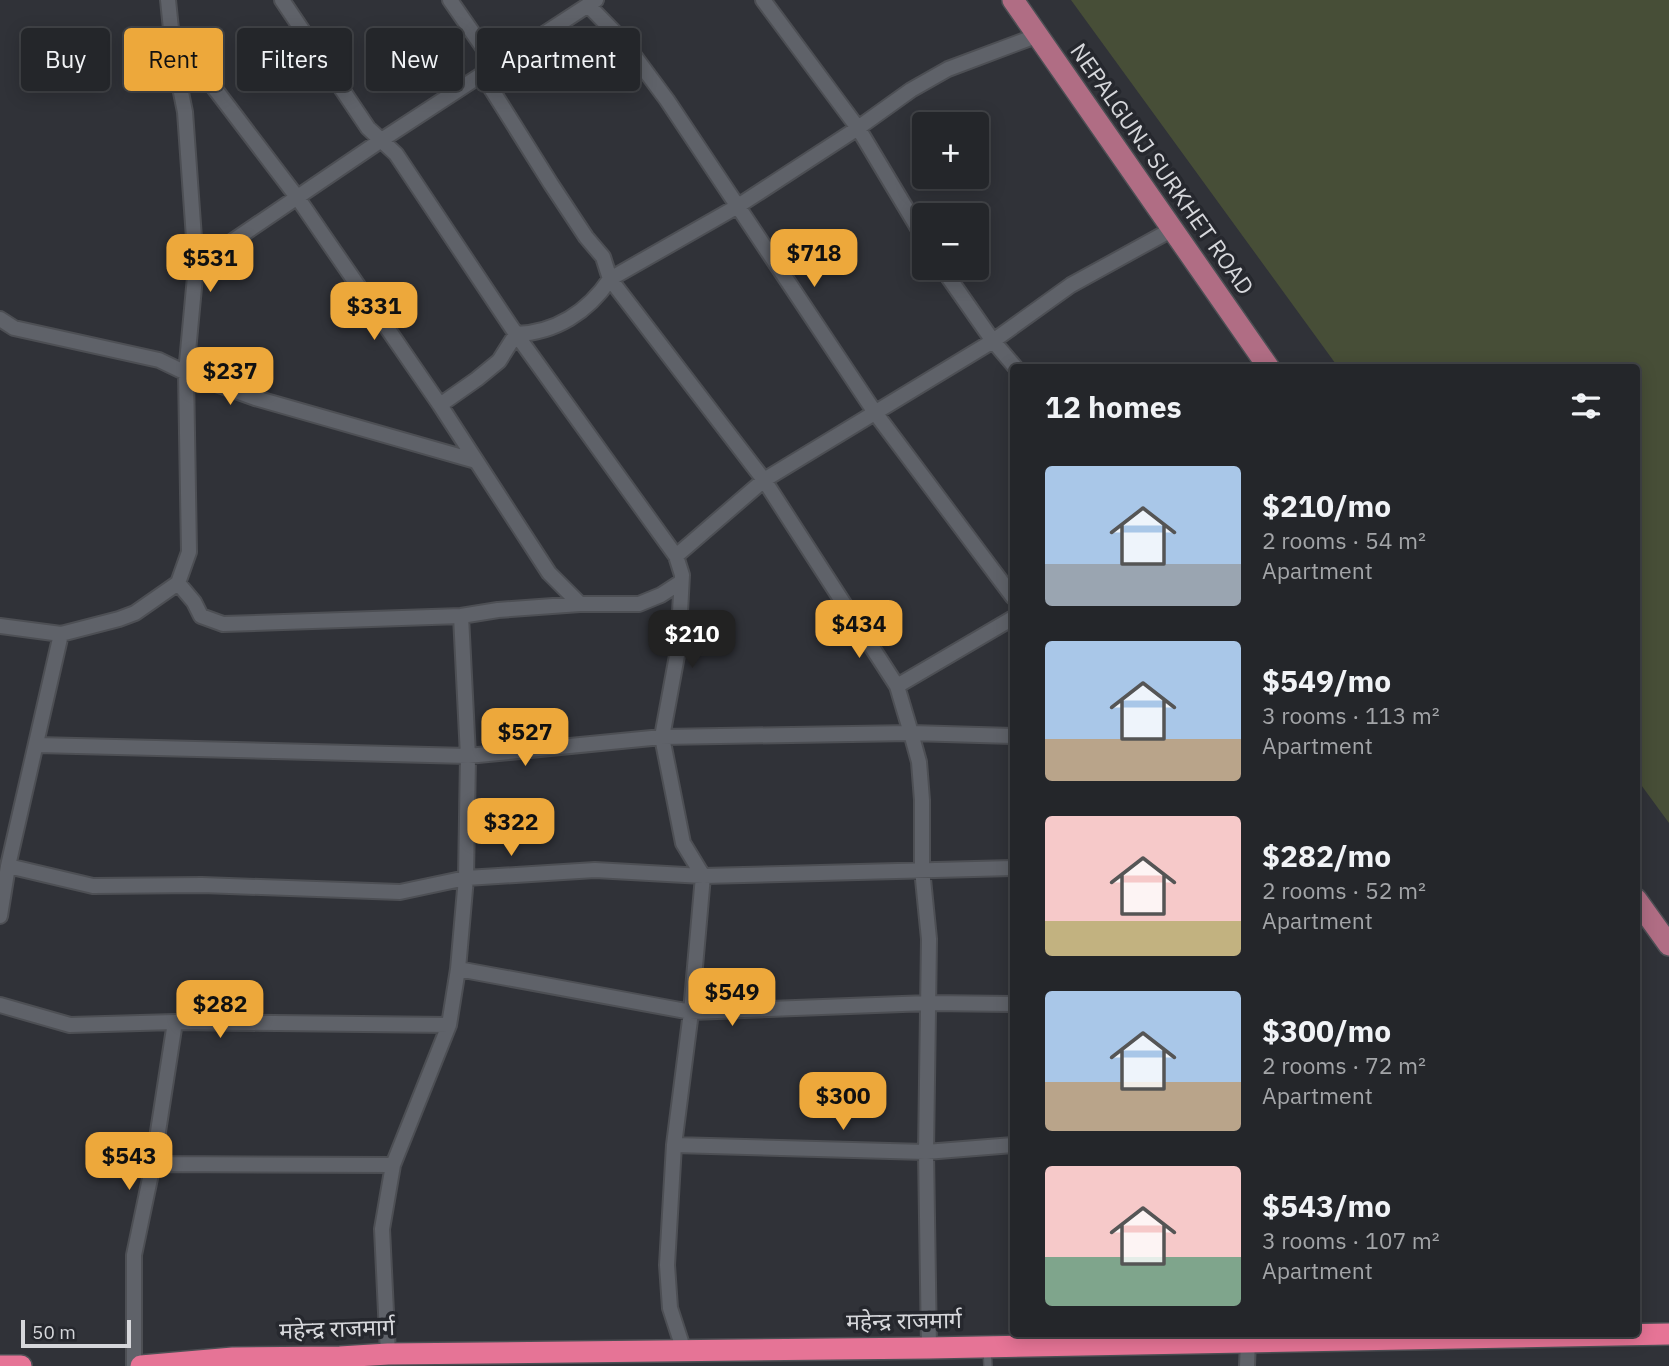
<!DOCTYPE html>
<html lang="en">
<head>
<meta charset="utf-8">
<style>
  :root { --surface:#24262a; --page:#303236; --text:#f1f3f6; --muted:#a3a5a8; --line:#414347; --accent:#eda83b }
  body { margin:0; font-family:"IBM Plex Sans","Noto Sans Devanagari",sans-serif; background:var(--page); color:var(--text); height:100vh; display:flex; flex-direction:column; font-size:26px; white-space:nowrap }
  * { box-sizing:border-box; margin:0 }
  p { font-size:23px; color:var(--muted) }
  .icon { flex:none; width:38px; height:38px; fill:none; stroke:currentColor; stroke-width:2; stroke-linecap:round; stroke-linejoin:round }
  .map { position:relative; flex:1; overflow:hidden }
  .drawer { position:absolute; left:1010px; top:364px; width:630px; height:973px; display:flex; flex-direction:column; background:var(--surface); border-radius:7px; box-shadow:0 4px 18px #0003,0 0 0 2px var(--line) }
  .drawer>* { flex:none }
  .top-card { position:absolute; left:21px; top:28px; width:665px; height:63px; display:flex; gap:14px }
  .tools { position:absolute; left:912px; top:112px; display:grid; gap:14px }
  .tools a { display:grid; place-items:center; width:77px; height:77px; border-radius:7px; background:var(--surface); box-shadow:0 4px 18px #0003,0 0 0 2px var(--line); font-size:35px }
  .scale { position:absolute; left:21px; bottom:18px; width:110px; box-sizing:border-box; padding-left:7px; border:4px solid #d6d7db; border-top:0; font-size:19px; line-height:24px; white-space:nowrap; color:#d6d7db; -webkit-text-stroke:5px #26282e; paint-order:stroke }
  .price { position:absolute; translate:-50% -60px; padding:0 16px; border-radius:14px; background:var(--accent); color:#111; font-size:23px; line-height:46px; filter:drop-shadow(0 2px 4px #0008) }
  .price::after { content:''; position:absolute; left:50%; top:42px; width:21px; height:16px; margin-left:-10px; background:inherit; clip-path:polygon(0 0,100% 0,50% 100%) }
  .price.on { background:#222; color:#fff }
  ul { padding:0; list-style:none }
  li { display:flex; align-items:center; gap:21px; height:175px; padding:0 35px }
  li span { display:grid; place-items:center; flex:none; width:196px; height:140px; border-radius:7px; color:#555 }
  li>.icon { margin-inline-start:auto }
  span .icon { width:84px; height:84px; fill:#fffc; stroke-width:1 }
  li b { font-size:30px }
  h2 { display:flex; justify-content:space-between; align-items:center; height:84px; padding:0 35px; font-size:30px }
  .tag { padding:0 24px; border-radius:7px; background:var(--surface); box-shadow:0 4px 18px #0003,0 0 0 2px var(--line); font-size:24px; line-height:63px }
  .tag.on { background:var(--accent); color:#111 }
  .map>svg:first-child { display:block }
  .green { fill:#474e37 }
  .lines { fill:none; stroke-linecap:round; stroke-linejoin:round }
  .lane-casing { stroke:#4d4f54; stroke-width:10 }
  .street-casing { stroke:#4d4f54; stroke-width:18 }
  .primary-casing { stroke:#4d4f54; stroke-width:24 }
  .highway-casing { stroke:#4d4f54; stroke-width:24 }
  .lane { stroke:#5f6269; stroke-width:7 }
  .street { stroke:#5f6269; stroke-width:14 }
  .primary { stroke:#b06d84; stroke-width:21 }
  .highway { stroke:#e67496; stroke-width:21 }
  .labels { text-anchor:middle; stroke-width:7; stroke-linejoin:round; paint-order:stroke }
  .street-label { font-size:23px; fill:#d6d7db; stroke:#26282e }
</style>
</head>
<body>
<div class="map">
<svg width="1669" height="1366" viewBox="0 0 1669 1366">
  <rect width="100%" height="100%" fill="#303238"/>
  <path class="green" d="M1071,0H1669V823L1636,778V368L1338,367Z"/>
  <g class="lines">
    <g class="lane-casing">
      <path id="lane" d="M987,1349L988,1366"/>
    </g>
    <g class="street-casing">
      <path id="street" d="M282,0L368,128L396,154L516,334L676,556
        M450,0L495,65
        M763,0L858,128L924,238
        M589,6L624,42L667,100L876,414L1013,597
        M174,58L193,60L297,197L440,405L549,573L580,604
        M482,74L551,184L586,237L603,257L610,279L764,480L897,686L911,733L919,762L922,800V869L929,939L926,1152L929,1348
        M196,266L383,139L596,0
        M942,268L993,341L1016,368
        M0,319L14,328L159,360L186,373L255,398L476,461
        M440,405L477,379L499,361L516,334C555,333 588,312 610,279L738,206L858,128L911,90L948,69L1036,36
        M178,583L194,602L201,616L223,624L461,616L498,610L580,604H639L661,595L681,582
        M0,626L61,634L119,619L135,613L178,583L189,552L186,373L196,266L185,112L174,58L168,0
        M897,686L1013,618
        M37,745L468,756L662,737L911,733L1013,736
        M8,866L93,886L202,885L400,892L466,878L595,870L703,876L1013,868
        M0,916L8,866L61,634
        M458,969L691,1012L929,1003L1013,1004
        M0,1005L70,1025L175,1022L449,1025
        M674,1145L926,1152L1013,1145
        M153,1164L393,1165
        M684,1351L670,1308L667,1265L674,1145L691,1012L703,876L683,843L662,737L678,650L682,575L676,556L764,480L993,341L1071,285L1171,230
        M388,1354L382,1229L393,1165L449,1025L458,969L466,878L468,756L461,616
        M134,1366V1255L153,1164L175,1022
        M1247,1366L1248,1340"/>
    </g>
    <g class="primary-casing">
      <path id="primary" d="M1013,0L1269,368
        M1636,899L1669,945"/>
    </g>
    <g class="highway-casing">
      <path id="highway" d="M0,1366H21
        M141,1366L233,1358L340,1357L388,1354L929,1348L1669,1334"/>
    </g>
    <use href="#lane" class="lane"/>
    <use href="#street" class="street"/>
    <use href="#primary" class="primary"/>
    <use href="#highway" class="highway"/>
  </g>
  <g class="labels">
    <g class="street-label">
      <text transform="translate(1162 169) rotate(55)" y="8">NEPALGUNJ SURKHET ROAD</text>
      <text transform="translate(904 1321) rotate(-1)" y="8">महेन्द्र राजमार्ग</text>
      <text transform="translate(337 1329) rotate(-2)" y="8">महेन्द्र राजमार्ग</text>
    </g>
  </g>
</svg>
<div class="tools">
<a>+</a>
<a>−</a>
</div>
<div class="scale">50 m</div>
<b class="price" style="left:814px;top:289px">$718</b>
<b class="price" style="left:210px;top:294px">$531</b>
<b class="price" style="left:374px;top:342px">$331</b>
<b class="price" style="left:230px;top:407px">$237</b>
<b class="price" style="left:859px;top:660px">$434</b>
<b class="price on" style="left:692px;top:670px">$210</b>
<b class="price" style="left:525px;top:768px">$527</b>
<b class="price" style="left:511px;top:858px">$322</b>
<b class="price" style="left:732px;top:1028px">$549</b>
<b class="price" style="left:220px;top:1040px">$282</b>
<b class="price" style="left:843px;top:1132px">$300</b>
<b class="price" style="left:129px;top:1192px">$543</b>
<div class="top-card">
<a class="tag">Buy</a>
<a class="tag on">Rent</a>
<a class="tag">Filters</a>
<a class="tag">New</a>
<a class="tag">Apartment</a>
</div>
<section class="drawer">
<h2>12 homes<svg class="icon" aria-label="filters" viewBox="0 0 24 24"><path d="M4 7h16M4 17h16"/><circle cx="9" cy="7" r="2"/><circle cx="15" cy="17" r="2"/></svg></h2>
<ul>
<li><span style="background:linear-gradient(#a9c7e8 70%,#9aa5b1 0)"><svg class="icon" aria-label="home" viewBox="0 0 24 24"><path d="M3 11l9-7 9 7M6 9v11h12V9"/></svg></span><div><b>$210/mo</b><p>2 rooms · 54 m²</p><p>Apartment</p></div></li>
<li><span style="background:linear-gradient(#a9c7e8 70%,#b9a48a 0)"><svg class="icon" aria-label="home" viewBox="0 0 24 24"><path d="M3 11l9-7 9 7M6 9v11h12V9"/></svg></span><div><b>$549/mo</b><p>3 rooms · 113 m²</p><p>Apartment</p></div></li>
<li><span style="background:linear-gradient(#f6c9c9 75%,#c2b280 0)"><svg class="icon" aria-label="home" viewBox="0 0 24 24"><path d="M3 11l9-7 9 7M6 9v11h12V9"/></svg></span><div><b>$282/mo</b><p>2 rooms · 52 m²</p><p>Apartment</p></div></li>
<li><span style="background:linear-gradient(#a9c7e8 65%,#b9a48a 0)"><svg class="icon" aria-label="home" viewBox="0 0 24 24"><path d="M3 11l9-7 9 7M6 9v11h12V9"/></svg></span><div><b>$300/mo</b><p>2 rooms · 72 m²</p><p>Apartment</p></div></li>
<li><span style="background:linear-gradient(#f6c9c9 65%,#7fa58c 0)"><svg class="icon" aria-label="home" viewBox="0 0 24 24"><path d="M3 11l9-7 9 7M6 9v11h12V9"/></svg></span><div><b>$543/mo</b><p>3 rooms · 107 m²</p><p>Apartment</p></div></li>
</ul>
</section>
</div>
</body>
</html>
